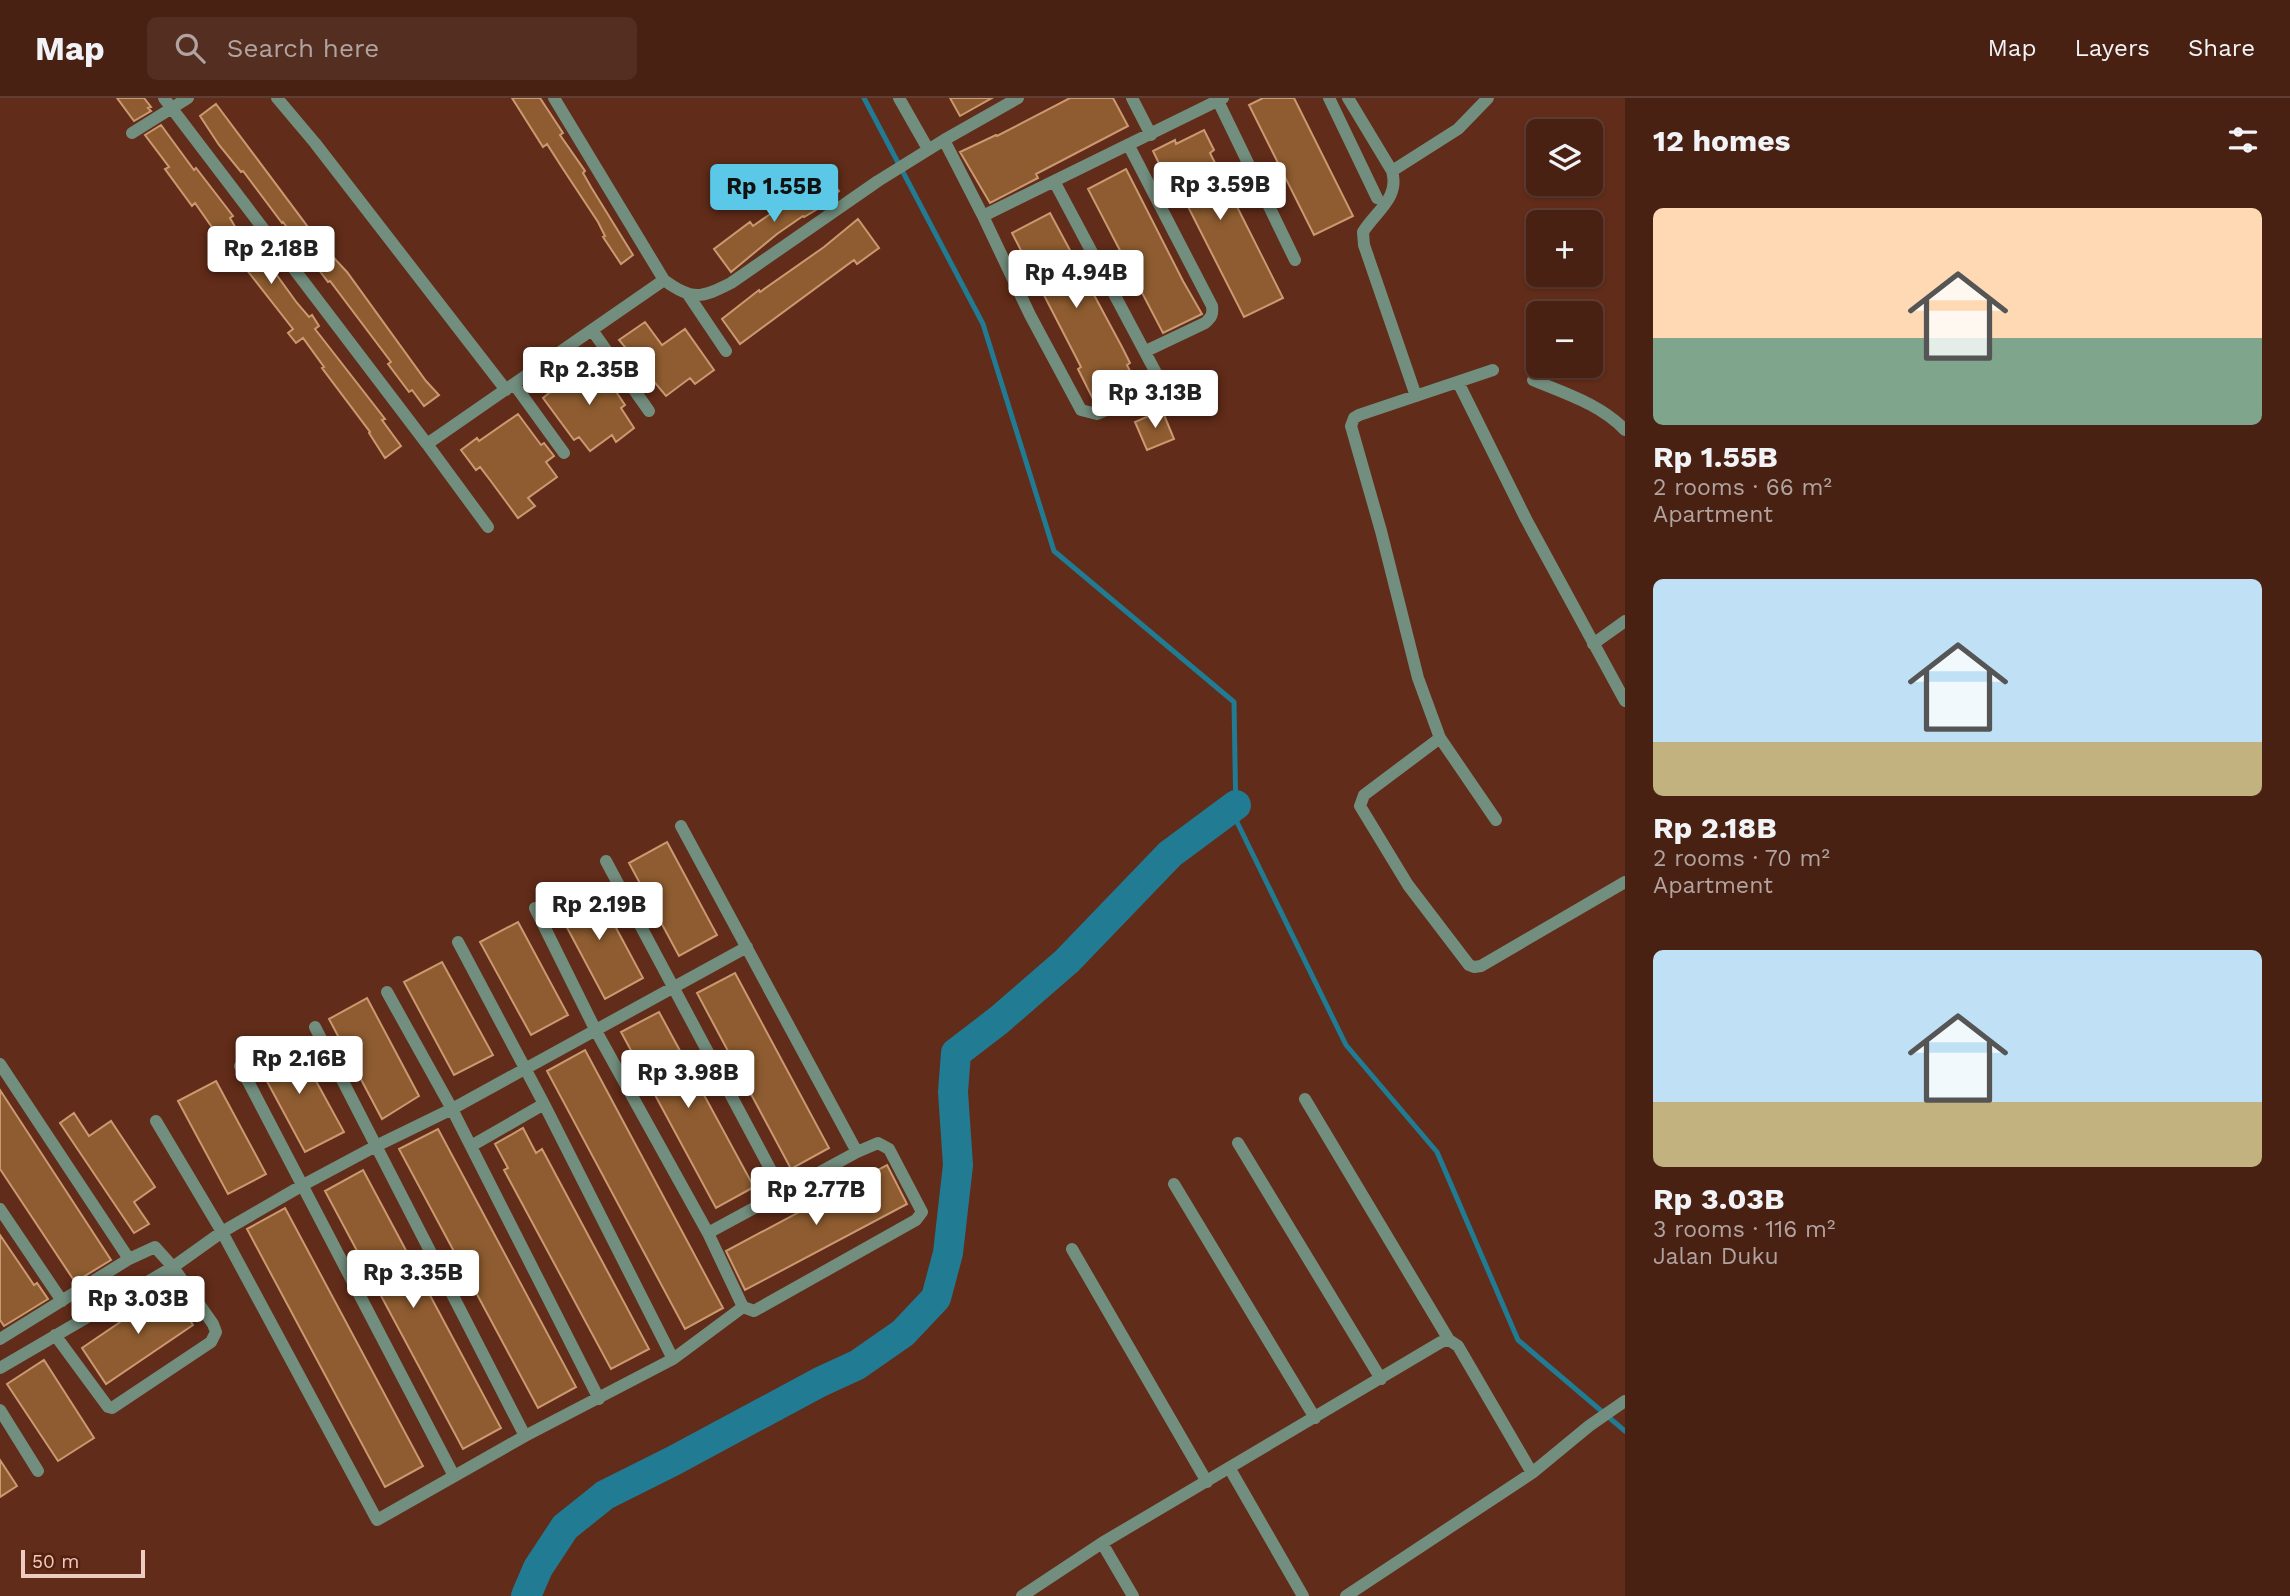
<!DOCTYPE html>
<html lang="en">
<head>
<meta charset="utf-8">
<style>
  :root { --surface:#492113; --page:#532e21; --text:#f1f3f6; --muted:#b1a3a0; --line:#613e33; --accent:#5bc8e7 }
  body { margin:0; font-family:"Work Sans",sans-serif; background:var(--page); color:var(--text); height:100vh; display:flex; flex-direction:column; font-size:26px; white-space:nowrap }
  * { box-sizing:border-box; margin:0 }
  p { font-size:23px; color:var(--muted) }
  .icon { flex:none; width:38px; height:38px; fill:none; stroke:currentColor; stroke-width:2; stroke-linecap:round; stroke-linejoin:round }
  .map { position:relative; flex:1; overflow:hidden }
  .details { display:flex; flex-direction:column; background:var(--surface); width:665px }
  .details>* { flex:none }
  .buttons { position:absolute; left:1526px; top:21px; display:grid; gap:14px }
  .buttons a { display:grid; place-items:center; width:77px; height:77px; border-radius:10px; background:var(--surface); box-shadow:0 2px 5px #0004,0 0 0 2px var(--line); font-size:35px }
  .scale { position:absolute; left:21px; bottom:18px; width:124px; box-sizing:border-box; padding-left:7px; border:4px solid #eeccc1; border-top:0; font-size:19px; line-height:24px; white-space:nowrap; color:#eeccc1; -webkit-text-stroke:5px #55210e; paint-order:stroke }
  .price { position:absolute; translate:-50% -60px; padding:0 16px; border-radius:7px; background:#fff; color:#222; font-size:23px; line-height:46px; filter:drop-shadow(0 2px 4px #0008) }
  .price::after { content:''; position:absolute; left:50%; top:42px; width:21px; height:16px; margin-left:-10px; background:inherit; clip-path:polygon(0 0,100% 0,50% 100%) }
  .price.selected { background:var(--accent); color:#111 }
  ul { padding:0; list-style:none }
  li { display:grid; align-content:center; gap:14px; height:371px; padding:0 28px }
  li span { display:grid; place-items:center; height:217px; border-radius:10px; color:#555 }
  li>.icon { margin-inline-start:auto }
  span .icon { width:126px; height:126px; fill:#fffc; stroke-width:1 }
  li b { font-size:30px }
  h2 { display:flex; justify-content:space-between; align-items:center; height:84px; padding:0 28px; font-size:30px }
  header { display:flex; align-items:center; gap:42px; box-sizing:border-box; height:98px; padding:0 35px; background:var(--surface); border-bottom:2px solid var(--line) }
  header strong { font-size:33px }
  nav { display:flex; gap:38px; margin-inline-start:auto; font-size:24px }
  .search { width:490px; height:63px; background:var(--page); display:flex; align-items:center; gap:18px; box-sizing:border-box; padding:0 24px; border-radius:10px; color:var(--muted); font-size:26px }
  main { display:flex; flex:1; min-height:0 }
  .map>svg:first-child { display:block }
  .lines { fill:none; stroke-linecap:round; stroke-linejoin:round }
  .stream { stroke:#217b93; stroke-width:5 }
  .river { stroke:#217b93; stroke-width:30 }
  .building { fill:#8e5c30; stroke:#cb9970; stroke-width:2 }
  .minor { stroke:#728e7e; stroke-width:12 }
</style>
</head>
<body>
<header>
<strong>Map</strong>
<div class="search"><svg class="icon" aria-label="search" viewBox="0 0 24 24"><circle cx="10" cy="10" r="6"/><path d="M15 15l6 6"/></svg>Search here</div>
<nav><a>Map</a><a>Layers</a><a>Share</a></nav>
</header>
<main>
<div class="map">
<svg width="1625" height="1498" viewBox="0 0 1625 1498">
  <rect width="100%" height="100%" fill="#612c19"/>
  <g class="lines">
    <path class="stream" d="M864,0L983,226L1054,453L1234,604L1236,722L1346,947L1437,1054L1518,1242L1625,1333"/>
    <path class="river" d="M526,1498L538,1470L565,1429L605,1397L673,1363L820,1284L857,1267L903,1235L936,1200L948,1155L958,1067L953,994L956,955L999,922L1067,863L1170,756L1236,707"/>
  </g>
  <path class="building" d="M117,0H144L151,9L148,10L151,13L134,23Z
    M512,0H540L563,35L560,37L585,73L583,75L591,89L633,157L621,166L603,139L605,138L598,124L563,71L547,46L543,49Z
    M950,0H992L960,18Z
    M1070,0H1113L1128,28L1036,76L1038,80L990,105L960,54L996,37L997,38Z
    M1263,0H1294L1353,118L1314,137L1249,7Z
    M216,6L320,145L347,174L426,283L439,297L424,308L412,292L409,294L388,266L391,264L330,183L328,184L283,124L282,125L243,73L241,74L219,47L200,18Z
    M161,27L194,72L196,70L233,118L230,120L237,132L257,158L265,168L268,165L297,205L309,219L312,217L319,228L315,231L385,321L382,322L401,348L385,360L369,335L370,334L322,270L324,269L303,240L296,245L288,235L293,231L232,153L230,155L195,105L192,108L165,71L169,69L145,37Z
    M1204,32L1214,52L1210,55L1283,200L1244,219L1170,73L1164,76L1153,53L1175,42L1176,46Z
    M1126,71L1183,183L1202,216L1163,235L1088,91Z
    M826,77L839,93L816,112L804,119L803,118L777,136L731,174L714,151L750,124L753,128Z
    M1050,115L1122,249L1130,265L1127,267L1138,289L1096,307L1078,271L1081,269L1012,135Z
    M858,121L879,150L857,166L854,162L740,246L722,221L759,192L760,194L824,149Z
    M645,224L662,247L685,231L714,272L695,286L690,280L666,298L619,242Z
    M578,264L584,272L596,264L625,307L621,310L634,330L616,344L612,337L590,353L579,339L574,342L543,300L569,279L565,273Z
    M1162,312L1174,341L1147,352L1135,324Z
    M518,316L541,347L544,345L554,358L546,364L557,379L528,400L535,408L518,420L490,382L480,369L476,372L461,352L477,340L479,343Z
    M667,744L717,837L679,858L629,765Z
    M593,787L643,880L605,901L555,807Z
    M518,824L568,917L531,937L480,844Z
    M442,864L493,957L454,977L404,884Z
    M735,875L829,1050L791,1071L697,895Z
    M367,900L419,998L382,1021L329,921Z
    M659,914L754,1089L716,1110L621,934Z
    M293,941L344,1034L305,1054L255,961Z
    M585,952L723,1210L685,1231L547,973Z
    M216,983L266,1076L228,1096L178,1003Z
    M0,992L111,1162L75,1184L0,1071Z
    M74,1015L89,1038L111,1023L155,1089L134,1104L149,1126L134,1135L60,1025Z
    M523,1030L536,1055L542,1051L649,1251L611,1271L504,1072L508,1070L495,1046Z
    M438,1031L576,1289L538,1310L399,1051Z
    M887,1067L907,1106L745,1192L726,1153Z
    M363,1072L501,1330L463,1351L325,1093Z
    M285,1110L423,1368L385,1389L247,1131Z
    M0,1137L34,1187L37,1185L48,1201L4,1228L0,1222Z
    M169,1191L193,1227L106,1286L82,1250Z
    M44,1262L94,1340L58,1363L7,1286Z
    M0,1362L17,1388L0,1399Z"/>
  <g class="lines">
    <path class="minor" d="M164,0L427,346L664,182C692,203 702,200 731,185L878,83L944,42L983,118L1223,0
      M277,0L315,45L506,292
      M554,0L664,182
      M899,0L928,51
      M1132,0L1151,37
      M1329,0L1377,100
      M1348,0L1392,73C1400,100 1376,113 1363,134L1364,147L1416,298
      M1218,3L1295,162
      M132,35L188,0
      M944,42L1018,0
      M1129,48L1212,208C1213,216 1212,219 1205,225L1146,253
      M1392,73L1458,31L1488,0
      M983,118L1030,217L1081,312L1097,316L1163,288L1054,83
      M689,198L726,253
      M592,232L649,313
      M1493,272L1359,317L1354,320L1351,328L1381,433L1418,580L1440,640L1496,722
      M1533,282C1566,296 1600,306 1625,332
      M1458,284L1526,421L1625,603
      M514,286L564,355
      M427,346L488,429
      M1593,546L1625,523
      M1440,640L1364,697L1360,708L1408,787L1469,867L1474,869L1481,868L1625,784
      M681,728L857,1054
      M606,763L783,1095
      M535,810L596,933L708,1135L743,1209L754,1213L916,1122L922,1114L889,1051L878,1045L857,1054L708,1135
      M458,844L544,1006L673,1261
      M387,894L452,1011L599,1301
      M315,929L525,1338
      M0,966L129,1161
      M240,968L454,1378
      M1305,1001L1449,1242L1458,1248L1532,1375
      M156,1023L222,1134L377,1422L525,1338L673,1261L743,1209
      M1238,1045L1381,1281
      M471,1048L544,1006
      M1174,1086L1315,1320
      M0,1111L62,1203
      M1072,1151L1207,1384
      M0,1241L129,1161L155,1149L173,1169L213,1226L216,1234L211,1244L112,1310L108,1309L55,1237
      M0,1270L173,1169L222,1134L303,1087L376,1048L452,1011L747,849
      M0,1312L38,1373
      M1230,1371L1303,1498
      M1102,1445L1133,1498
      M1022,1498L1102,1445L1441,1244L1449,1242
      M1346,1498L1532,1375L1589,1328L1625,1303"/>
  </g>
</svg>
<div class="buttons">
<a><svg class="icon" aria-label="layers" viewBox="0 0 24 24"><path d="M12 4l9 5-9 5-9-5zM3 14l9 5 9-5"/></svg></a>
<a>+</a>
<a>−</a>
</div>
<div class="scale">50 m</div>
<b class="price" style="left:1220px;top:124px">Rp 3.59B</b>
<b class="price selected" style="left:774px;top:126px">Rp 1.55B</b>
<b class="price" style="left:271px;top:188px">Rp 2.18B</b>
<b class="price" style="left:1076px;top:212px">Rp 4.94B</b>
<b class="price" style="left:589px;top:309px">Rp 2.35B</b>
<b class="price" style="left:1155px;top:332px">Rp 3.13B</b>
<b class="price" style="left:599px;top:844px">Rp 2.19B</b>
<b class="price" style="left:299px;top:998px">Rp 2.16B</b>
<b class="price" style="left:688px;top:1012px">Rp 3.98B</b>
<b class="price" style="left:816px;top:1129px">Rp 2.77B</b>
<b class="price" style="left:413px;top:1212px">Rp 3.35B</b>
<b class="price" style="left:138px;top:1238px">Rp 3.03B</b>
</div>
<section class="details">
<h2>12 homes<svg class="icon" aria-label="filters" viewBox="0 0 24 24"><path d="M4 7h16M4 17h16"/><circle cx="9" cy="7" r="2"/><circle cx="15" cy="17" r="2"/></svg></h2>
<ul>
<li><span style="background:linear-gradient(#ffd9b3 60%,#7fa58c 0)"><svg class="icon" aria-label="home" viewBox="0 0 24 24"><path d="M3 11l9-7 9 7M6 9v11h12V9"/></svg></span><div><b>Rp 1.55B</b><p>2 rooms · 66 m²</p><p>Apartment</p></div></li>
<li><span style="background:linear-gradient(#bfe0f5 75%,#c2b280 0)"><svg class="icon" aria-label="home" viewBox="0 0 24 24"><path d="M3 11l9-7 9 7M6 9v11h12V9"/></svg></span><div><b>Rp 2.18B</b><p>2 rooms · 70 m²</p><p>Apartment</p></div></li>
<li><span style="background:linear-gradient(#bfe0f5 70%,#c2b280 0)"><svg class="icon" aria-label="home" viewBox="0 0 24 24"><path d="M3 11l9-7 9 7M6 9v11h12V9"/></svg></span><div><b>Rp 3.03B</b><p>3 rooms · 116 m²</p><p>Jalan Duku</p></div></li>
</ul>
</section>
</main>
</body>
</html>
